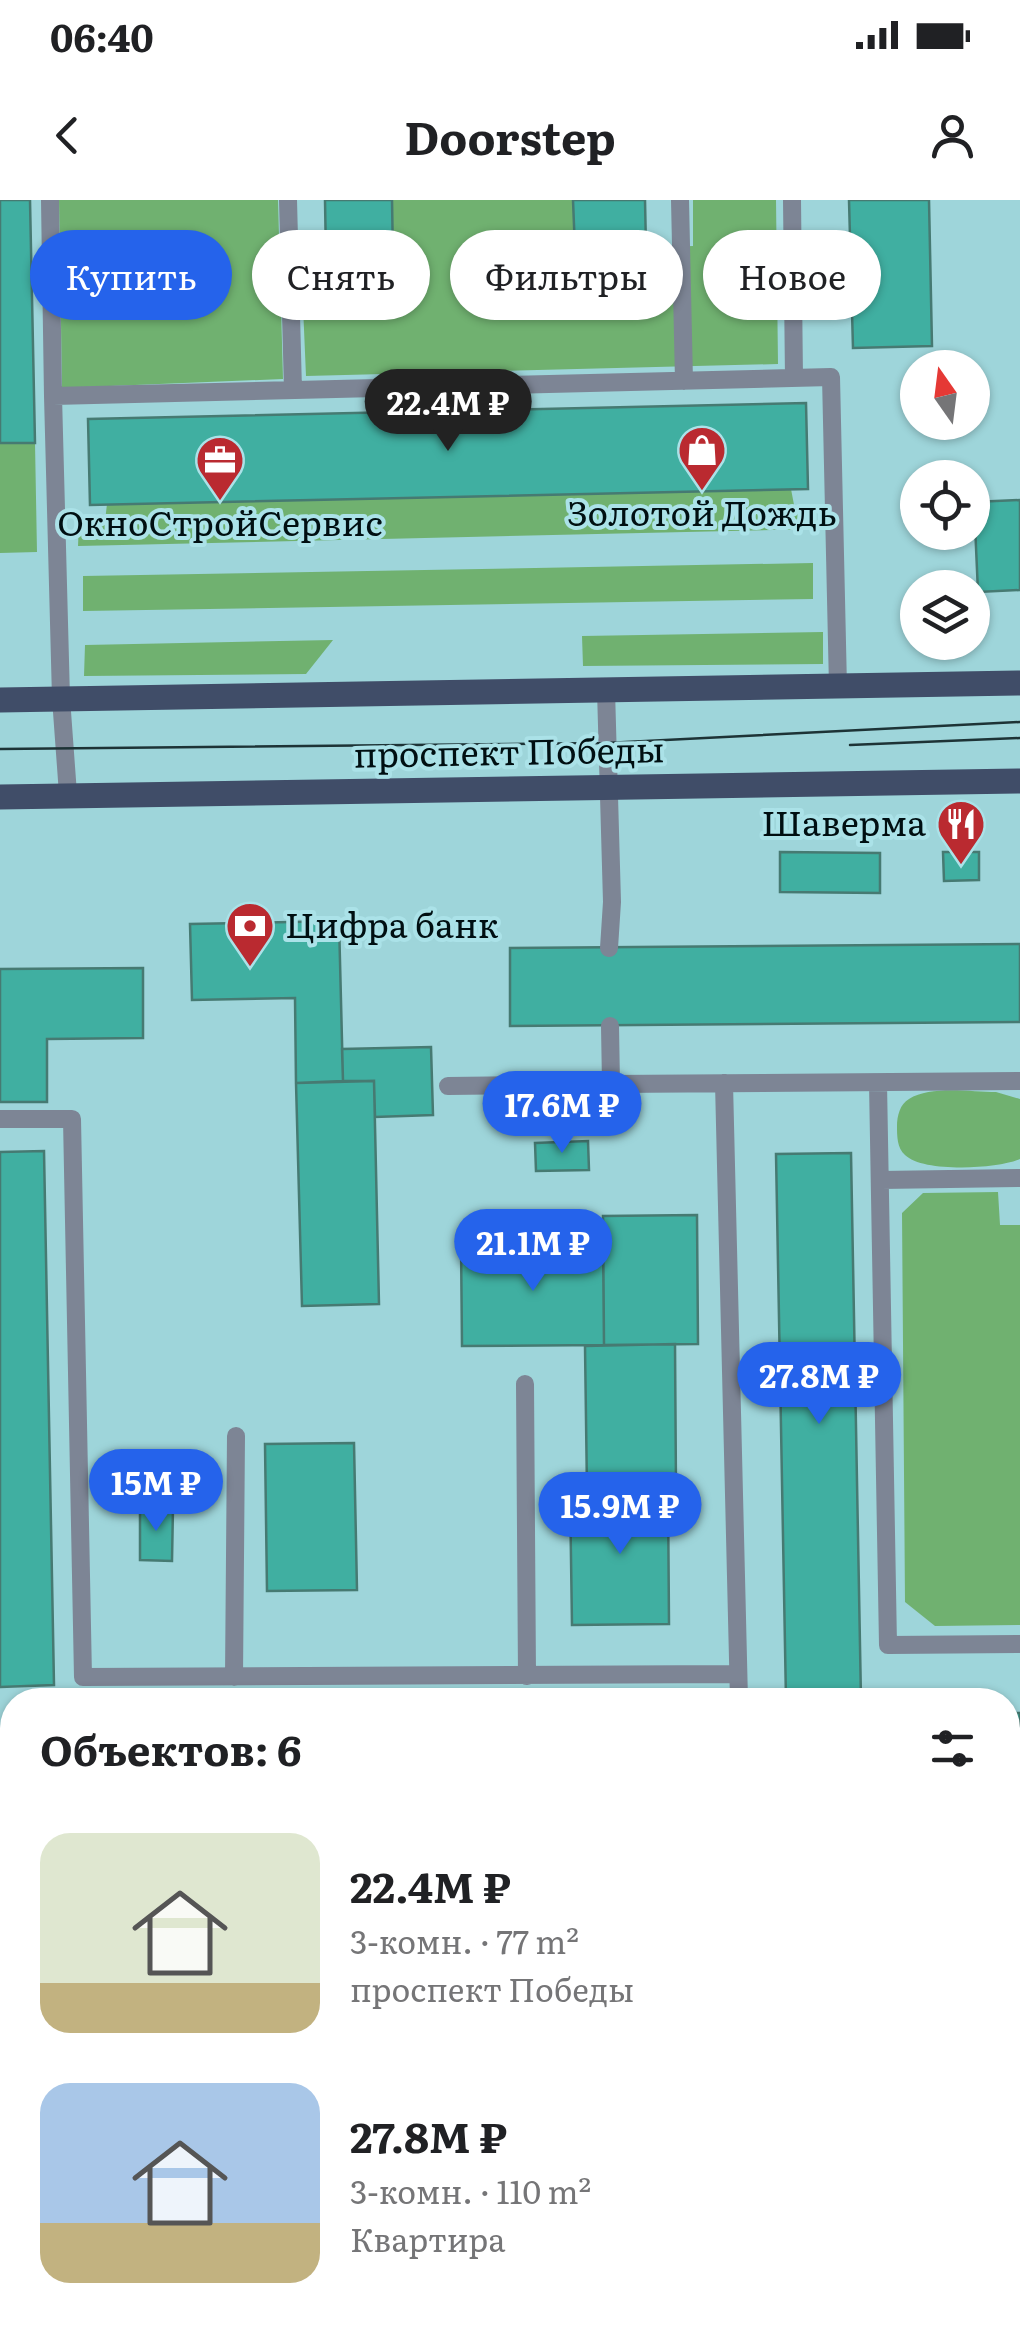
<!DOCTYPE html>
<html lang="ru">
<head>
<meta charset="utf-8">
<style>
  :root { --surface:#fff; --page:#f2f2f2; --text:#202124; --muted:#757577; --accent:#2563eb }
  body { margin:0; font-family:Literata,serif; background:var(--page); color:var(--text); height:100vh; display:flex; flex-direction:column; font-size:38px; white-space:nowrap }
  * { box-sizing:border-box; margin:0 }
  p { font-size:32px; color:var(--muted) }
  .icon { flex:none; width:55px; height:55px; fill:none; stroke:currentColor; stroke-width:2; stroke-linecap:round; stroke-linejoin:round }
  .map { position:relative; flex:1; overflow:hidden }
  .panel { position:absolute; left:0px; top:1488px; width:1020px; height:642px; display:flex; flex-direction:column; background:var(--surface); border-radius:40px 40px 0 0; box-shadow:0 2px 8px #0004 }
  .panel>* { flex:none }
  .hud { position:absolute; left:30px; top:30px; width:960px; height:90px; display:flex; gap:20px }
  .needle { width:65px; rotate:346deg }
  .buttons { position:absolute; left:900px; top:150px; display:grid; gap:20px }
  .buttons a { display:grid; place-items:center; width:90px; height:90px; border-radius:50%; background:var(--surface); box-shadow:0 2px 8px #0004; font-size:50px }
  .price { position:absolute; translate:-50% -85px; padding:0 22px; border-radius:35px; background:var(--accent); color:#fff; font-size:32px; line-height:65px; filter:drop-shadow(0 2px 5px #0008) }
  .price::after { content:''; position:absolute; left:50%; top:60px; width:30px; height:22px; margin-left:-15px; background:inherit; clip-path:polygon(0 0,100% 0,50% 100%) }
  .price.current { background:#222; color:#fff }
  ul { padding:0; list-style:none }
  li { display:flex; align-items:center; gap:30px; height:250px; padding:0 40px }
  li span { display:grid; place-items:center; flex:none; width:280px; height:200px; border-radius:30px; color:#555 }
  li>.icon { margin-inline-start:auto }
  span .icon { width:120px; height:120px; fill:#fffc; stroke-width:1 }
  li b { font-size:42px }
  h2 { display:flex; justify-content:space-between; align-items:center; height:120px; padding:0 40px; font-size:42px }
  .tag { padding:0 35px; border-radius:45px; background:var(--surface); box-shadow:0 2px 8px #0004; font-size:35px; line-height:90px }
  .tag.current { background:var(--accent); color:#fff }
  .status { display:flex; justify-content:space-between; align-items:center; height:70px; padding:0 50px; background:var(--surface); direction:ltr }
  .status svg { height:28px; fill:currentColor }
  header { display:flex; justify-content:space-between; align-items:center; height:130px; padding:0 40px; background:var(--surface); font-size:45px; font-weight:700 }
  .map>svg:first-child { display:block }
  .green { fill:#70b170 }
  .building { fill:#40afa1; stroke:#467a72; stroke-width:2.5 }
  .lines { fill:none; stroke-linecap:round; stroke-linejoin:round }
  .service { stroke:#7d8595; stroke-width:18 }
  .pedestrian { stroke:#7d8595; stroke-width:25 }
  .minor { stroke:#7d8595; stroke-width:25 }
  .primary { stroke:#404d68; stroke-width:25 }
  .tram { stroke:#1d3336; stroke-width:2.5 }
  .labels { text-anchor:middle; stroke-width:8; stroke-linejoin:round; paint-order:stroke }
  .poi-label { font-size:35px; fill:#000f12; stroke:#abe2e8 }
  .street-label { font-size:35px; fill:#000f12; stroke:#abe2e8 }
</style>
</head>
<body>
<div class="status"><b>06:40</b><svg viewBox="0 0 49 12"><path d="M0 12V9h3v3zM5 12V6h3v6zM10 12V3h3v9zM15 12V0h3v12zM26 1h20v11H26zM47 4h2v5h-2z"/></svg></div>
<header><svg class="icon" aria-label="back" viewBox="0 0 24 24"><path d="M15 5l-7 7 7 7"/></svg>Doorstep<svg class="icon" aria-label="person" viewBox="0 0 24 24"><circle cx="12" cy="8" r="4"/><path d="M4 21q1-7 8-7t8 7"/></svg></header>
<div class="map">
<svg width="1020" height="2129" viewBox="0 0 1020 2129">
  <rect width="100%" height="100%" fill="#9ed5da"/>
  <path class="green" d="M59,0H278L283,179L62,188Z
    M392,0H573L575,50L693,46V0H776L778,164L306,176L301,59L393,57Z
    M0,243H35L37,352L0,353Z
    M791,289L795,310L817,311V329L78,346L79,323L105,321L107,304Z
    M813,363V399L83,411V376Z
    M823,432V464L583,466L582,436Z
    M333,440L306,474L84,476L85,445Z
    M996,892L1020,899V959C999,969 923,973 905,955C897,948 897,936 897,926C897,916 900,904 909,899C931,885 971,892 996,892Z
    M998,992L1000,1025H1020V1425L935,1426L905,1402L902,1013L923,993Z
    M0,1528H12V1621L0,1620Z"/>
  <path class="building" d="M0,0H30L35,243H0Z
    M325,0H392L393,57L326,58Z
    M573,0H645L646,48L575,50Z
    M849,0H929L932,146L853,148Z
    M806,203L808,289L90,305L88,219Z
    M1020,300V390L978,392L974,302Z
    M780,652L880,653V693L780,692Z
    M943,652H979V680L944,681Z
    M339,721L343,881L296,883L295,798L192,800L190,724Z
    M1020,744V822L510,826V748Z
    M143,768V838L47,839V902H0V769Z
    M431,847L433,915L375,917L374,881H343L342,849Z
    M374,881L379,1104L302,1106L296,883Z
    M588,941L589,970L536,971L535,943Z
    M44,951L54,1485L0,1487V952Z
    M851,953L861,1500H786L776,954Z
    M697,1015L698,1144L604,1145L603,1016Z
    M603,1041L604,1145L462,1146L461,1043Z
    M675,1144L676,1290L587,1291L585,1146Z
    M354,1243L357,1390L267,1391L265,1244Z
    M668,1290L669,1424L572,1425L570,1291Z
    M140,1307H173L172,1361L140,1360Z
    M1008,1513H1020V1580L1008,1581Z
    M1020,1748V1810L1008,1811V1749Z
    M0,1813H12V1919H0Z
    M807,2118H873V2129H808Z"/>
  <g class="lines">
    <path class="service" d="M50,0L53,196
      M288,0L293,190
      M680,0L684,181
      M792,0L794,178
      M606,490L612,702L609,748
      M68,594L61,498L53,196L831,177L838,487
      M610,826L611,884L1020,881
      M724,883L739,1500
      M878,883L888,1445L1020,1444
      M448,886L611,884
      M0,919H72L83,1477L738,1474
      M881,980L1020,978
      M525,1184L527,1476
      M234,1477L236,1236
      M1008,1721H1020
      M754,2118V2129
      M895,2118V2129"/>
    <path class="pedestrian" d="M1008,1663L1020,1662"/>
    <path class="minor" d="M0,1677H12"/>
    <path class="primary" d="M0,500L1020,483
      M0,597L1020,581"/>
    <path class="tram" d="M850,545L1020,538
      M0,549L606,543L1020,522"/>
  </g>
  <defs>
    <g id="shop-pin" transform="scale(2.5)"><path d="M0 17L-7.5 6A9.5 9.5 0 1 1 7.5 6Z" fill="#ba2a30" stroke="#abe2e8"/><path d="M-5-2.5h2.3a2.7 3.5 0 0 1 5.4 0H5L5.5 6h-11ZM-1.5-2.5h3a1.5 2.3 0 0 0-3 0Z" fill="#fff"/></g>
    <g id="office-pin" transform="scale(2.5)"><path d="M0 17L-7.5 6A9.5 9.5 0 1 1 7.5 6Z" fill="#ba2a30" stroke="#abe2e8"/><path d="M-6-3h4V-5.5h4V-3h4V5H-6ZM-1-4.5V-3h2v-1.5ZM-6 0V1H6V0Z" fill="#fff"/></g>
    <g id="restaurant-pin" transform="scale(2.5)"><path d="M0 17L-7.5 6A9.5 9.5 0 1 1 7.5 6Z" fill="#ba2a30" stroke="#abe2e8"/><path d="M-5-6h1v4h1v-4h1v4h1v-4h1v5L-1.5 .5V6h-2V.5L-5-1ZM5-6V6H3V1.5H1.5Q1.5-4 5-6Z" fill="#fff"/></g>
    <g id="bank-pin" transform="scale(2.5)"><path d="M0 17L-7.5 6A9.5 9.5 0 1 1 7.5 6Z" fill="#ba2a30" stroke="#abe2e8"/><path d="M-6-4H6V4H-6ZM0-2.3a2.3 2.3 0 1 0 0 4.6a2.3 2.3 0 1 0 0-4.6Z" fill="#fff"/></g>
  </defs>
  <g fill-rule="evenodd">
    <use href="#shop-pin" x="702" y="250"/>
    <use href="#office-pin" x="220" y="260"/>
    <use href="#restaurant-pin" x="961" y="624"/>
    <use href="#bank-pin" x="250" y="726"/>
  </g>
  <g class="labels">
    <g class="poi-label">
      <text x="702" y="326">Золотой Дождь</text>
      <text x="220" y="336">ОкноСтройСервис</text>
      <text x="926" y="636" text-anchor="end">Шаверма</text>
      <text x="285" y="738" text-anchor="start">Цифра банк</text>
    </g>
    <g class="street-label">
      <text transform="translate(509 553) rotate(-1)" y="12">проспект Победы</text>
    </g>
  </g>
</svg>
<div class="buttons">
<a><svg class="needle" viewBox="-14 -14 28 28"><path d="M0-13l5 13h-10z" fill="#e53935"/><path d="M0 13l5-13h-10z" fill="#757577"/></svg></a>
<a><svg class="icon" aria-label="locate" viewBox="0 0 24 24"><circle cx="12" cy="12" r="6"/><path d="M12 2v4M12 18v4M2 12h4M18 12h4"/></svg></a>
<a><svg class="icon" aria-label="layers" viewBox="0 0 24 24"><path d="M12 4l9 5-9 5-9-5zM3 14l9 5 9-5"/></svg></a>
</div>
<b class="price current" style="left:448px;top:254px">22.4M ₽</b>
<b class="price" style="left:562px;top:956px">17.6M ₽</b>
<b class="price" style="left:533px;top:1094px">21.1M ₽</b>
<b class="price" style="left:819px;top:1227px">27.8M ₽</b>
<b class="price" style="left:156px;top:1334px">15M ₽</b>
<b class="price" style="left:620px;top:1357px">15.9M ₽</b>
<div class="hud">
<a class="tag current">Купить</a>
<a class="tag">Снять</a>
<a class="tag">Фильтры</a>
<a class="tag">Новое</a>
</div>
<section class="panel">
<h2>Объектов: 6<svg class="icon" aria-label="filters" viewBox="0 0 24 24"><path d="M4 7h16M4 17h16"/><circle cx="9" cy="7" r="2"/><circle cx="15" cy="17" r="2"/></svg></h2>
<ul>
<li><span style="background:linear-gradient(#dfe7d0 75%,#c2b280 0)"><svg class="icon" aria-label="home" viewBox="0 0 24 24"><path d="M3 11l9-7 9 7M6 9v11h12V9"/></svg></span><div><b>22.4M ₽</b><p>3-комн. · 77 m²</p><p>проспект Победы</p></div></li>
<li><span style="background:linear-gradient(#a9c7e8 70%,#c2b280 0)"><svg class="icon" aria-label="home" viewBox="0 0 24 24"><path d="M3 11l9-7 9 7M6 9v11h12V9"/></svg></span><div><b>27.8M ₽</b><p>3-комн. · 110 m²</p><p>Квартира</p></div></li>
</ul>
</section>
</div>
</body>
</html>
